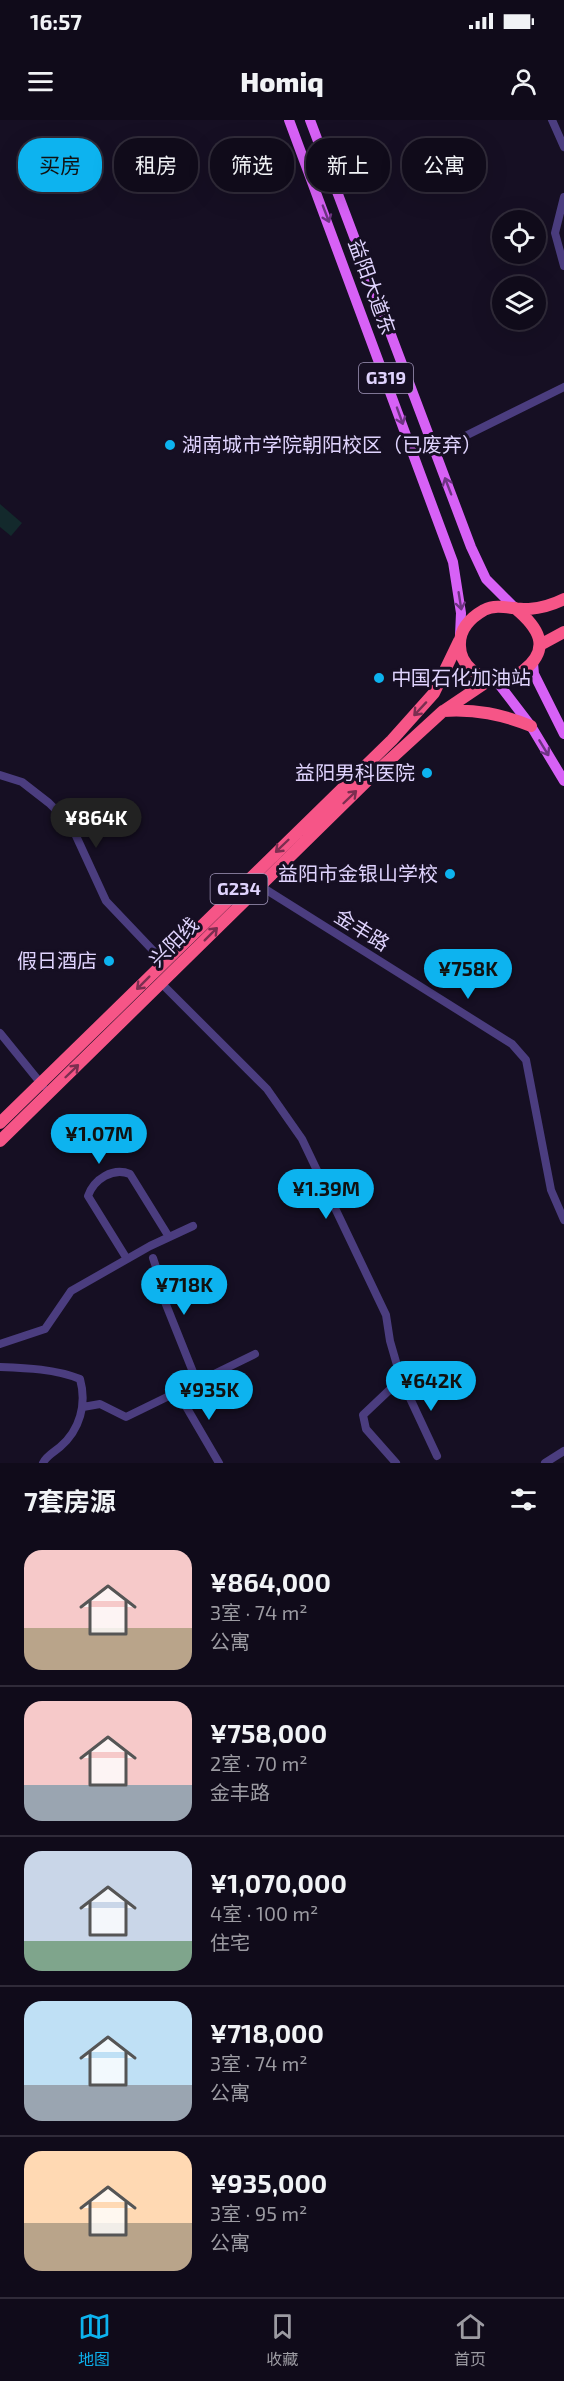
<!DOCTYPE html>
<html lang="zh">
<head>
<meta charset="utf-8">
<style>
  :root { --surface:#100b1a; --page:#1e1927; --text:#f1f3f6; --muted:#9c9ba2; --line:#302b39; --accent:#0db3ef }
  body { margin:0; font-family:"Exo 2","Noto Sans SC",sans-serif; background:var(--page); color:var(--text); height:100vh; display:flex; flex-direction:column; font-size:22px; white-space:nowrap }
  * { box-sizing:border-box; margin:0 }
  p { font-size:20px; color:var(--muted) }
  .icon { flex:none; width:33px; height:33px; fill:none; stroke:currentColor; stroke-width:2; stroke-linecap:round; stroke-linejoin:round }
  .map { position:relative; height:1343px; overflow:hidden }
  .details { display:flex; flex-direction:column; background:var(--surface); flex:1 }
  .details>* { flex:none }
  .guide { position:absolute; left:18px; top:18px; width:528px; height:54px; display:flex; gap:12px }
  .controls { position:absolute; left:492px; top:90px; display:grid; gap:12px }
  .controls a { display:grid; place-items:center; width:54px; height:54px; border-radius:50%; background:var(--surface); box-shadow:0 6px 24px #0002,0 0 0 2px var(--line); font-size:30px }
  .price { position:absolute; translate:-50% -51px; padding:0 14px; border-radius:21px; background:var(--accent); color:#111; font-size:20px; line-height:39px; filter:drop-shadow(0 2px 3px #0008) }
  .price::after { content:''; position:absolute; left:50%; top:36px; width:18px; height:14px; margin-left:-9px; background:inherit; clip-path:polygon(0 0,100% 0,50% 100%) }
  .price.current { background:#222; color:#fff }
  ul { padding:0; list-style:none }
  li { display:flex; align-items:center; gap:18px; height:150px; padding:0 24px }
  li+li { border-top:2px solid var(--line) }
  li span { display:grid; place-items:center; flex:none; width:168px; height:120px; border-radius:18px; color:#555 }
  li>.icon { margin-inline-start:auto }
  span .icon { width:72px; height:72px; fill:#fffc; stroke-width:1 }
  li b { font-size:26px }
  h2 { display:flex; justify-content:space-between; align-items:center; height:72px; padding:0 24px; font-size:26px }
  .chip { padding:0 21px; border-radius:24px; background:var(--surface); box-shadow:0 6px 24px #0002,0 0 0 2px var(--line); font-size:21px; line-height:54px }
  .chip.current { background:var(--accent); color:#111 }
  .status { display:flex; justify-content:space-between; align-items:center; height:42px; padding:0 30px; background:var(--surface); direction:ltr }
  .status svg { height:16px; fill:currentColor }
  header { display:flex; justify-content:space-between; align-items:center; height:78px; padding:0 24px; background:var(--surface); font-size:27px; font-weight:800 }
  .menu { display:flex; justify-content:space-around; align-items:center; height:84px; border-top:2px solid var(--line); background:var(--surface); font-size:16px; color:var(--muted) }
  .menu a { display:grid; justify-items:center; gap:3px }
  .menu .current { color:var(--accent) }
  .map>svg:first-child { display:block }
  .green { fill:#13292c }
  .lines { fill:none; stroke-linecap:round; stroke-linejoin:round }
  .minor { stroke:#4b3d7f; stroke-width:8 }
  .major { stroke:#d761f6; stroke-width:10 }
  .highway { stroke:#f65587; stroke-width:12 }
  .oneway { stroke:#6d3482 }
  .oneway2 { stroke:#7b2e50 }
  .poi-dot { fill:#0db3ef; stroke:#160f23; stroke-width:2 }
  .labels { text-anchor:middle; stroke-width:6; stroke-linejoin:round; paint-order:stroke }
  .shield { fill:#160f23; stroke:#a398bc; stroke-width:1.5 }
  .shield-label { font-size:18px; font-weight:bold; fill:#dfd3fd }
  .street-label { font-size:20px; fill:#dfd3fd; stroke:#160f23 }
  .poi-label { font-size:20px; fill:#dfd3fd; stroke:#160f23; text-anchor:end }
</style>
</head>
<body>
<div class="status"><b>16:57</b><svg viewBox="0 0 49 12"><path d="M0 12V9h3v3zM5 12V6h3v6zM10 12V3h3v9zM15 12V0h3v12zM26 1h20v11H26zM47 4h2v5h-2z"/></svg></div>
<header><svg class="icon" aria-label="menu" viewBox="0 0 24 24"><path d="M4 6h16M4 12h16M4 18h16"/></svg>Homiq<svg class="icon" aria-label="person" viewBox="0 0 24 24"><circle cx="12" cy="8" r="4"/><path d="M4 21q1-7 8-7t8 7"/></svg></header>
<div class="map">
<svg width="564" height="1343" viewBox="0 0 564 1343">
  <rect width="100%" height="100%" fill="#160f23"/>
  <path class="green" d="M0,384L22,403L11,416L0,407Z"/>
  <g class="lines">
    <path class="minor" d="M552,0L564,27
      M564,77L555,113L564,146
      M435,331L564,267
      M0,655L22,662L49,683L71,705L106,781L164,842
      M257,764L512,924L526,940L551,1070L564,1100
      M161,863L267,969L302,1019L386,1195L390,1221L401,1259L363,1295L366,1309L396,1343
      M0,913L43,966
      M153,1138L165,1174V1182L197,1262
      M127,1139L88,1076C94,1059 113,1047 130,1054L169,1117
      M0,1224L45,1209L71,1171L150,1126L193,1106
      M0,1247C27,1248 55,1249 80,1259C87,1284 80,1310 60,1327C54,1332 46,1336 43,1343
      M401,1259L437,1336
      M177,1271L219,1343
      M83,1287L100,1284L126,1297L255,1234
      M545,1343L564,1331"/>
    <path class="major" d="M289,0L453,442L461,493L460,515
      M310,0L471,427L486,459L515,488
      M533,543L534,554L564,614
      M498,563L531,606L564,661"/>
    <path class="highway" d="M515,488C538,507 552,528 524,550C506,565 490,565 472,550C465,544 460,535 460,526C459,510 470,498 484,490C498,483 514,490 529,489C540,488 554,484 564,479
      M540,525L564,512
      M443,591C476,589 501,594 531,606
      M0,1003L392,620L434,573L459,521
      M0,1021L371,657L442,592L488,561"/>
  </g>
  <defs><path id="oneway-shaft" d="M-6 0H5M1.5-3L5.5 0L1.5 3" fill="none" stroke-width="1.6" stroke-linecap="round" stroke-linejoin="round" transform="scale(1.5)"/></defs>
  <g class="oneway">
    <use href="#oneway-shaft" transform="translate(326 94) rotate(69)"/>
    <use href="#oneway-shaft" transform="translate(400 296) rotate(70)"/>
    <use href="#oneway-shaft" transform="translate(448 366) rotate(-111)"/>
    <use href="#oneway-shaft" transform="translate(460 481) rotate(81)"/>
    <use href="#oneway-shaft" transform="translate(544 628) rotate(59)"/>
  </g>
  <g class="oneway2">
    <use href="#oneway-shaft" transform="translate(420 589) rotate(133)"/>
    <use href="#oneway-shaft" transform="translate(350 677) rotate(-44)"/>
    <use href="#oneway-shaft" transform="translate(282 726) rotate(136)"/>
    <use href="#oneway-shaft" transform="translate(211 814) rotate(-45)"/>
    <use href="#oneway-shaft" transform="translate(143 863) rotate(135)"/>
    <use href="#oneway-shaft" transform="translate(72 951) rotate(-44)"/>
  </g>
  <g class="poi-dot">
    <circle cx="170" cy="325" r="6"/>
    <circle cx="379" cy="558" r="6"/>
    <circle cx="427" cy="653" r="6"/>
    <circle cx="450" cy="754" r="6"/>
    <circle cx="109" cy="841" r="6"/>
  </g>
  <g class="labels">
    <g class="shield">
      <rect x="359" y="243" width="54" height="30" rx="4.5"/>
      <rect x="210.5" y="754" width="57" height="30" rx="4.5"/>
    </g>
    <g class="shield-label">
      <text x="386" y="264">G319</text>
      <text x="239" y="775">G234</text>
    </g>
    <g class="street-label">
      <text transform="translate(372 167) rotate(70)" y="7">益阳大道东</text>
      <text transform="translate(362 810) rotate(32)" y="7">金丰路</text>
      <text transform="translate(174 822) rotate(-45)" y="7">兴阳线</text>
    </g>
    <g class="poi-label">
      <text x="182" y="332" text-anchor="start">湖南城市学院朝阳校区（已废弃）</text>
      <text x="391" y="565" text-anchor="start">中国石化加油站</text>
      <text x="415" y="660">益阳男科医院</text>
      <text x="438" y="761">益阳市金银山学校</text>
      <text x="97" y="848">假日酒店</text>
    </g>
  </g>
</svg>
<div class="controls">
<a><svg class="icon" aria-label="locate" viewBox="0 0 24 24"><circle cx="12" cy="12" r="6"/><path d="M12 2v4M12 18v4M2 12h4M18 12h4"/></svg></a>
<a><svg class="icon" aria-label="layers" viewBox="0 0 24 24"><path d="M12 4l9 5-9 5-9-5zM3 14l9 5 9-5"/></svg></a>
</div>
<b class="price current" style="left:96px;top:729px">¥864K</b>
<b class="price" style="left:468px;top:880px">¥758K</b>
<b class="price" style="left:99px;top:1045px">¥1.07M</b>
<b class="price" style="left:326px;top:1100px">¥1.39M</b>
<b class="price" style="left:184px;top:1196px">¥718K</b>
<b class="price" style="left:431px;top:1292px">¥642K</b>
<b class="price" style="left:209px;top:1301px">¥935K</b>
<div class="guide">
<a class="chip current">买房</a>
<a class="chip">租房</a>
<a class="chip">筛选</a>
<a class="chip">新上</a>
<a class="chip">公寓</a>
</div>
</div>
<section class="details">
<h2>7套房源<svg class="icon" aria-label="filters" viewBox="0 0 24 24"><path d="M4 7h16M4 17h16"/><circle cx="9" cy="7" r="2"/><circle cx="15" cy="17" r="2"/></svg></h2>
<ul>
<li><span style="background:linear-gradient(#f6c9c9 65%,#b9a48a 0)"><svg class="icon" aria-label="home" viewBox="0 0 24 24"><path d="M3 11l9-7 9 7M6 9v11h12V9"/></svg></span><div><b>¥864,000</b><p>3室 · 74 m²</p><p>公寓</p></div></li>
<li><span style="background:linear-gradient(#f6c9c9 70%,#9aa5b1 0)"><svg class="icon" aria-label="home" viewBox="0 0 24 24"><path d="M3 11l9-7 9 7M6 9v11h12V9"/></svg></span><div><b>¥758,000</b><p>2室 · 70 m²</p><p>金丰路</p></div></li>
<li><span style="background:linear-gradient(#c9d6e8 75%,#7fa58c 0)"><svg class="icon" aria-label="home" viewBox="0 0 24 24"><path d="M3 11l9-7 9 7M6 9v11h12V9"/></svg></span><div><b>¥1,070,000</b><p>4室 · 100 m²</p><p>住宅</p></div></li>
<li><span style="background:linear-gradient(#bfe0f5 70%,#9aa5b1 0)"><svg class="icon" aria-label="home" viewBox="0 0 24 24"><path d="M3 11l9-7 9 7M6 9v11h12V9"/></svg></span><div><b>¥718,000</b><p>3室 · 74 m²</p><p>公寓</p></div></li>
<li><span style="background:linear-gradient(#ffd9b3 60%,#b9a48a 0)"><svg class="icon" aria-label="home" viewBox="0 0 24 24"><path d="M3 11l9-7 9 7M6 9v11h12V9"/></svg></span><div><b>¥935,000</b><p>3室 · 95 m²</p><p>公寓</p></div></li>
</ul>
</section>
<nav class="menu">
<a class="current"><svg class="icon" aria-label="map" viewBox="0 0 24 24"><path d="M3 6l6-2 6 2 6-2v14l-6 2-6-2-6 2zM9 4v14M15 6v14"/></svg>地图</a>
<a><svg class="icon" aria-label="saved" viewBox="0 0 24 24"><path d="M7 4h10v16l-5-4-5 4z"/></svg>收藏</a>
<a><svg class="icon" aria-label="home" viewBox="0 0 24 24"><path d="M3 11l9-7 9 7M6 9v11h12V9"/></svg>首页</a>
</nav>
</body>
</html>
